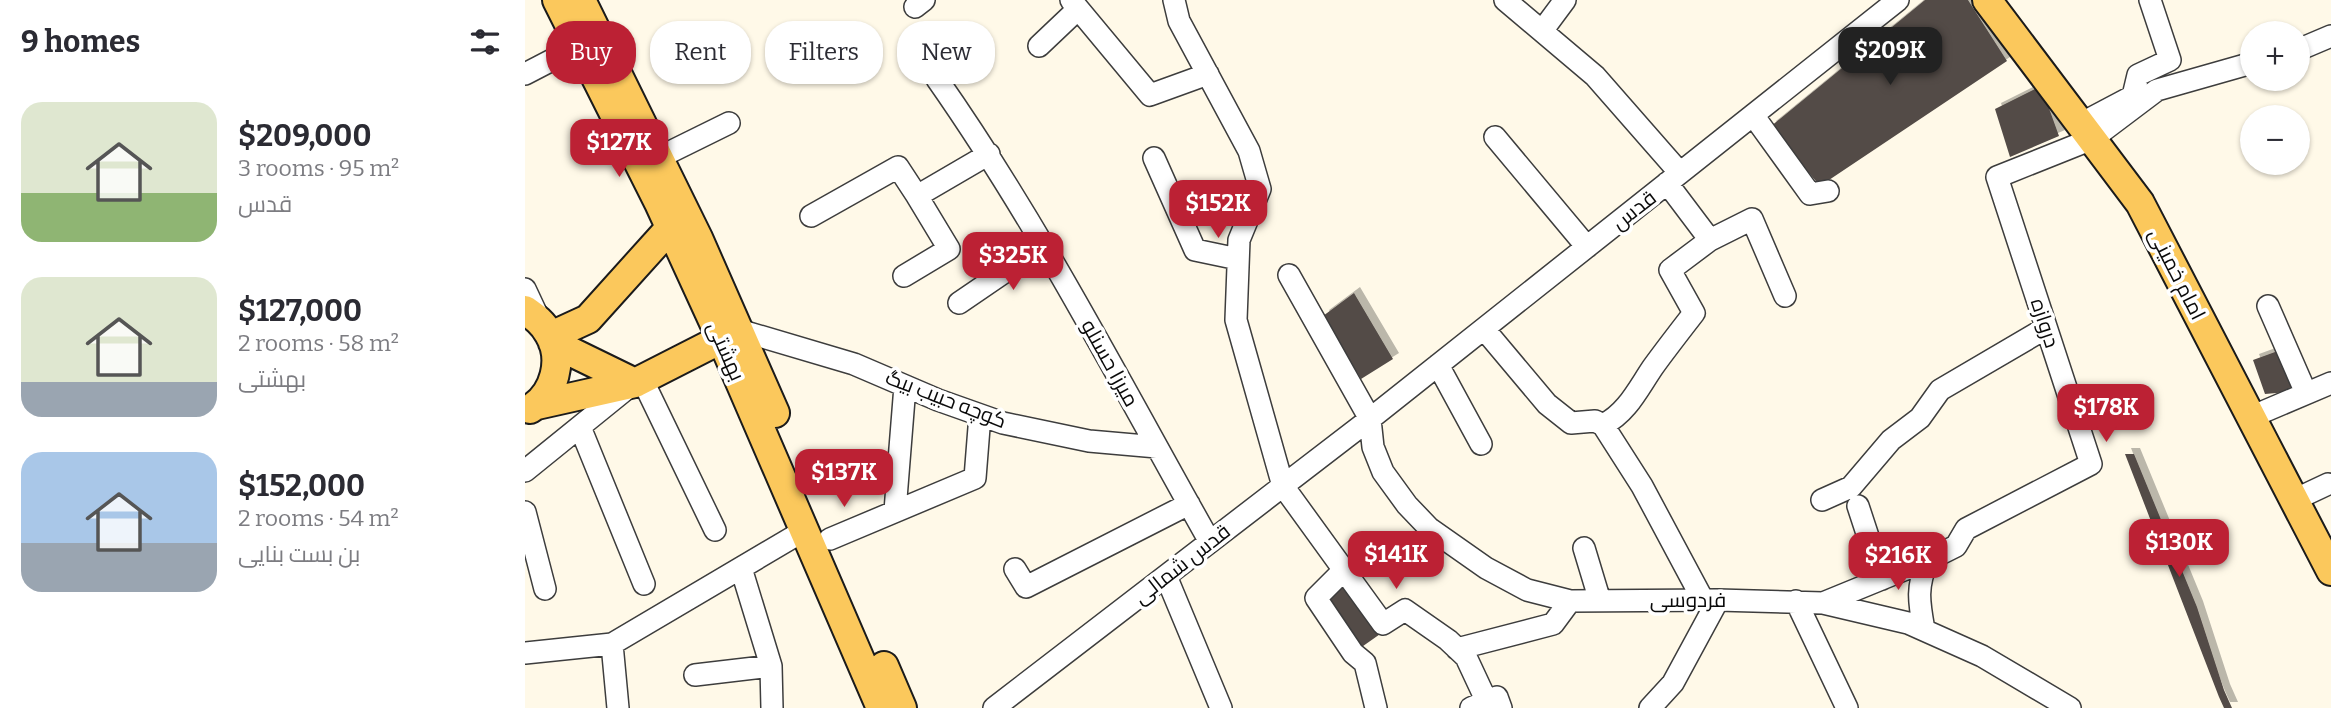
<!DOCTYPE html>
<html lang="en">
<head>
<meta charset="utf-8">
<style>
  :root { --surface:#fff; --page:#f2f2f3; --text:#2b2b33; --muted:#7c7c81; --accent:#bc2134 }
  body { margin:0; font-family:Bitter,Cairo,serif; background:var(--page); color:var(--text); height:100vh; display:flex; flex-direction:column; font-size:26px; white-space:nowrap }
  * { box-sizing:border-box; margin:0 }
  p { font-size:23px; color:var(--muted) }
  .icon { flex:none; width:38px; height:38px; fill:none; stroke:currentColor; stroke-width:2; stroke-linecap:round; stroke-linejoin:round }
  .map { position:relative; flex:1; overflow:hidden }
  .side { display:flex; flex-direction:column; background:var(--surface); width:525px }
  .side>* { flex:none }
  .top-card { position:absolute; left:21px; top:21px; width:665px; height:63px; display:flex; gap:14px }
  .controls { position:absolute; left:1715px; top:21px; display:grid; gap:14px }
  .controls a { display:grid; place-items:center; width:70px; height:70px; border-radius:50%; background:var(--surface); box-shadow:0 2px 5px #0004; font-size:35px }
  .price { position:absolute; translate:-50% -60px; padding:0 16px; border-radius:14px; background:var(--accent); color:#fff; font-size:23px; line-height:46px; filter:drop-shadow(0 2px 4px #0008) }
  .price::after { content:''; position:absolute; left:50%; top:42px; width:21px; height:16px; margin-left:-10px; background:inherit; clip-path:polygon(0 0,100% 0,50% 100%) }
  .price.active { background:#222; color:#fff }
  ul { padding:0; list-style:none }
  li { display:flex; align-items:center; gap:21px; height:175px; padding:0 21px }
  li span { display:grid; place-items:center; flex:none; width:196px; height:140px; border-radius:21px; color:#555 }
  li>.icon { margin-inline-start:auto }
  span .icon { width:84px; height:84px; fill:#fffc; stroke-width:1 }
  li b { font-size:30px }
  h2 { display:flex; justify-content:space-between; align-items:center; height:84px; padding:0 21px; font-size:30px }
  .tag { padding:0 24px; border-radius:28px; background:var(--surface); box-shadow:0 2px 5px #0004; font-size:24px; line-height:63px }
  .tag.active { background:var(--accent); color:#fff }
  main { display:flex; flex:1; min-height:0 }
  .map>svg:first-child { display:block }
  .building { fill:#534b47; filter:url(#shadow) }
  .lines { fill:none; stroke-linecap:round; stroke-linejoin:round }
  .minor-casing { stroke:#3d3d3d; stroke-width:24 }
  .major-casing { stroke:#1b1b1b; stroke-width:32 }
  .minor { stroke:#fff; stroke-width:21 }
  .major { stroke:#fbc85c; stroke-width:28 }
  .labels { text-anchor:middle; stroke-width:7; stroke-linejoin:round; paint-order:stroke }
  .street-label { font-size:21px; fill:#0a0a0a; stroke:#fff }
</style>
</head>
<body>
<main>
<section class="side">
<h2>9 homes<svg class="icon" aria-label="filters" viewBox="0 0 24 24"><path d="M4 7h16M4 17h16"/><circle cx="9" cy="7" r="2"/><circle cx="15" cy="17" r="2"/></svg></h2>
<ul>
<li><span style="background:linear-gradient(#dfe7d0 65%,#8fb573 0)"><svg class="icon" aria-label="home" viewBox="0 0 24 24"><path d="M3 11l9-7 9 7M6 9v11h12V9"/></svg></span><div><b>$209,000</b><p>3 rooms · 95 m²</p><p>قدس</p></div></li>
<li><span style="background:linear-gradient(#dfe7d0 75%,#9aa5b1 0)"><svg class="icon" aria-label="home" viewBox="0 0 24 24"><path d="M3 11l9-7 9 7M6 9v11h12V9"/></svg></span><div><b>$127,000</b><p>2 rooms · 58 m²</p><p>بهشتی</p></div></li>
<li><span style="background:linear-gradient(#a9c7e8 65%,#9aa5b1 0)"><svg class="icon" aria-label="home" viewBox="0 0 24 24"><path d="M3 11l9-7 9 7M6 9v11h12V9"/></svg></span><div><b>$152,000</b><p>2 rooms · 54 m²</p><p>بن بست بنایی</p></div></li>
</ul>
</section>
<div class="map">
<svg width="1806" height="708" viewBox="0 0 1806 708">
  <defs>
    <filter id="shadow"><feDropShadow dx="6" dy="-6" stdDeviation="0" flood-color="#0004"/></filter>
  </defs>
  <rect width="100%" height="100%" fill="#fff9e8"/>
  <path class="building" d="M1400,0H1443L1482,61L1295,186L1245,127Z
    M1516,86L1534,136L1485,157L1470,109Z
    M829,293L868,359L836,379L798,316Z
    M1761,348L1775,391L1740,394L1728,360Z
    M1600,454H1609L1672,607L1699,690L1707,708H1699L1694,697Z
    M821,579L858,632L831,651L795,599Z"/>
  <g class="lines">
    <g class="minor-casing">
      <path id="minor" d="M546,0L625,95L683,74
        M649,0L654,21L724,151L735,189L714,240L711,320L758,486L858,624L880,610L923,640L941,657L962,702
        M980,0L1070,76L1155,173
        M390,7L399,0
        M1017,31L1040,0
        M514,46L553,9
        M1773,50L1806,36
        M0,74L54,46
        M412,79C515,226 597,386 685,542
        M1228,115L1285,194L1303,191
        M1555,124L1608,96L1613,75L1645,60L1625,0
        M970,137L1062,247
        M133,158L204,123
        M629,158L670,250L713,259
        M286,216L373,167L392,196L464,154
        M1185,240L1227,219L1260,296
        M764,275L845,419L848,447L858,472L882,505L904,528L961,568L1002,590L1045,601L1193,600L1298,603L1383,623L1457,656L1545,708
        M379,276L424,249L392,196
        M0,289L15,321
        M434,303L519,245
        M1743,306L1781,393
        M959,329L1022,404L1046,423L1070,421L1078,425L1117,486L1178,600
        M214,330L329,364L413,400L478,423L564,441L632,447
        M913,365L956,444
        M117,379L190,530
        M1726,417L1806,383
        M1078,425C1102,413 1113,389 1128,367C1141,349 1155,331 1169,313L1145,270L1185,240L1142,183
        M55,427L119,584
        M0,471L105,386
        M1297,500L1326,487L1366,440L1395,418L1415,390L1521,328
        M1769,500L1803,484
        M1333,506L1357,579
        M370,511L380,386
        M0,512L20,589
        M305,539L450,478L455,415
        M1059,548L1075,601
        M216,568L246,666L247,708
        M490,569L501,587L664,504
        M818,571L791,598L828,653L840,663L851,708
        M641,576L696,708
        M1271,601L1322,708
        M1298,603L1403,560L1431,546L1441,529L1566,464L1472,177L1567,139L1632,90L1727,63
        M1399,630C1394,602 1391,587 1403,560
        M87,644L93,708
        M932,649L1028,624L1045,601
        M0,653L87,644L280,530
        M170,675L246,666
        M469,708L845,419L1373,0
        M946,708L972,697L976,708
        M1125,708L1148,683L1193,600"/>
    </g>
    <g class="major-casing">
      <path id="major" d="M32,0L134,203L196,338L356,708
        M56,0L173,238L250,413
        M1462,0L1615,203L1806,571
        M0,310C10,317 18,323 24,334C39,359 30,394 5,409
        M26,336L63,319L145,228L159,221
        M28,343L110,383
        M12,405L110,383L212,331
        M359,666L377,708"/>
    </g>
    <use href="#minor" class="minor"/>
    <use href="#major" class="major"/>
  </g>
  <g class="labels">
    <g class="street-label">
      <text transform="translate(1109 210) rotate(-38)" y="7">قدس</text>
      <text transform="translate(1652 274) rotate(63)" y="7">امام خمینی</text>
      <text transform="translate(1520 323) rotate(72)" y="7">دروازه</text>
      <text transform="translate(201 351) rotate(66)" y="7">بهشتی</text>
      <text transform="translate(585 363) rotate(61)" y="7">میرزا حسنلو</text>
      <text transform="translate(421 399) rotate(21)" y="7">کوچه حبیب بیگ</text>
      <text transform="translate(657 564) rotate(-38)" y="7">قدس شمالی</text>
      <text x="1163" y="607">فردوسی</text>
    </g>
  </g>
</svg>
<div class="controls">
<a>+</a>
<a>−</a>
</div>
<b class="price active" style="left:1365px;top:87px">$209K</b>
<b class="price" style="left:94px;top:179px">$127K</b>
<b class="price" style="left:693px;top:240px">$152K</b>
<b class="price" style="left:488px;top:292px">$325K</b>
<b class="price" style="left:1581px;top:444px">$178K</b>
<b class="price" style="left:319px;top:509px">$137K</b>
<b class="price" style="left:1654px;top:579px">$130K</b>
<b class="price" style="left:871px;top:591px">$141K</b>
<b class="price" style="left:1373px;top:592px">$216K</b>
<div class="top-card">
<a class="tag active">Buy</a>
<a class="tag">Rent</a>
<a class="tag">Filters</a>
<a class="tag">New</a>
</div>
</div>
</main>
</body>
</html>
